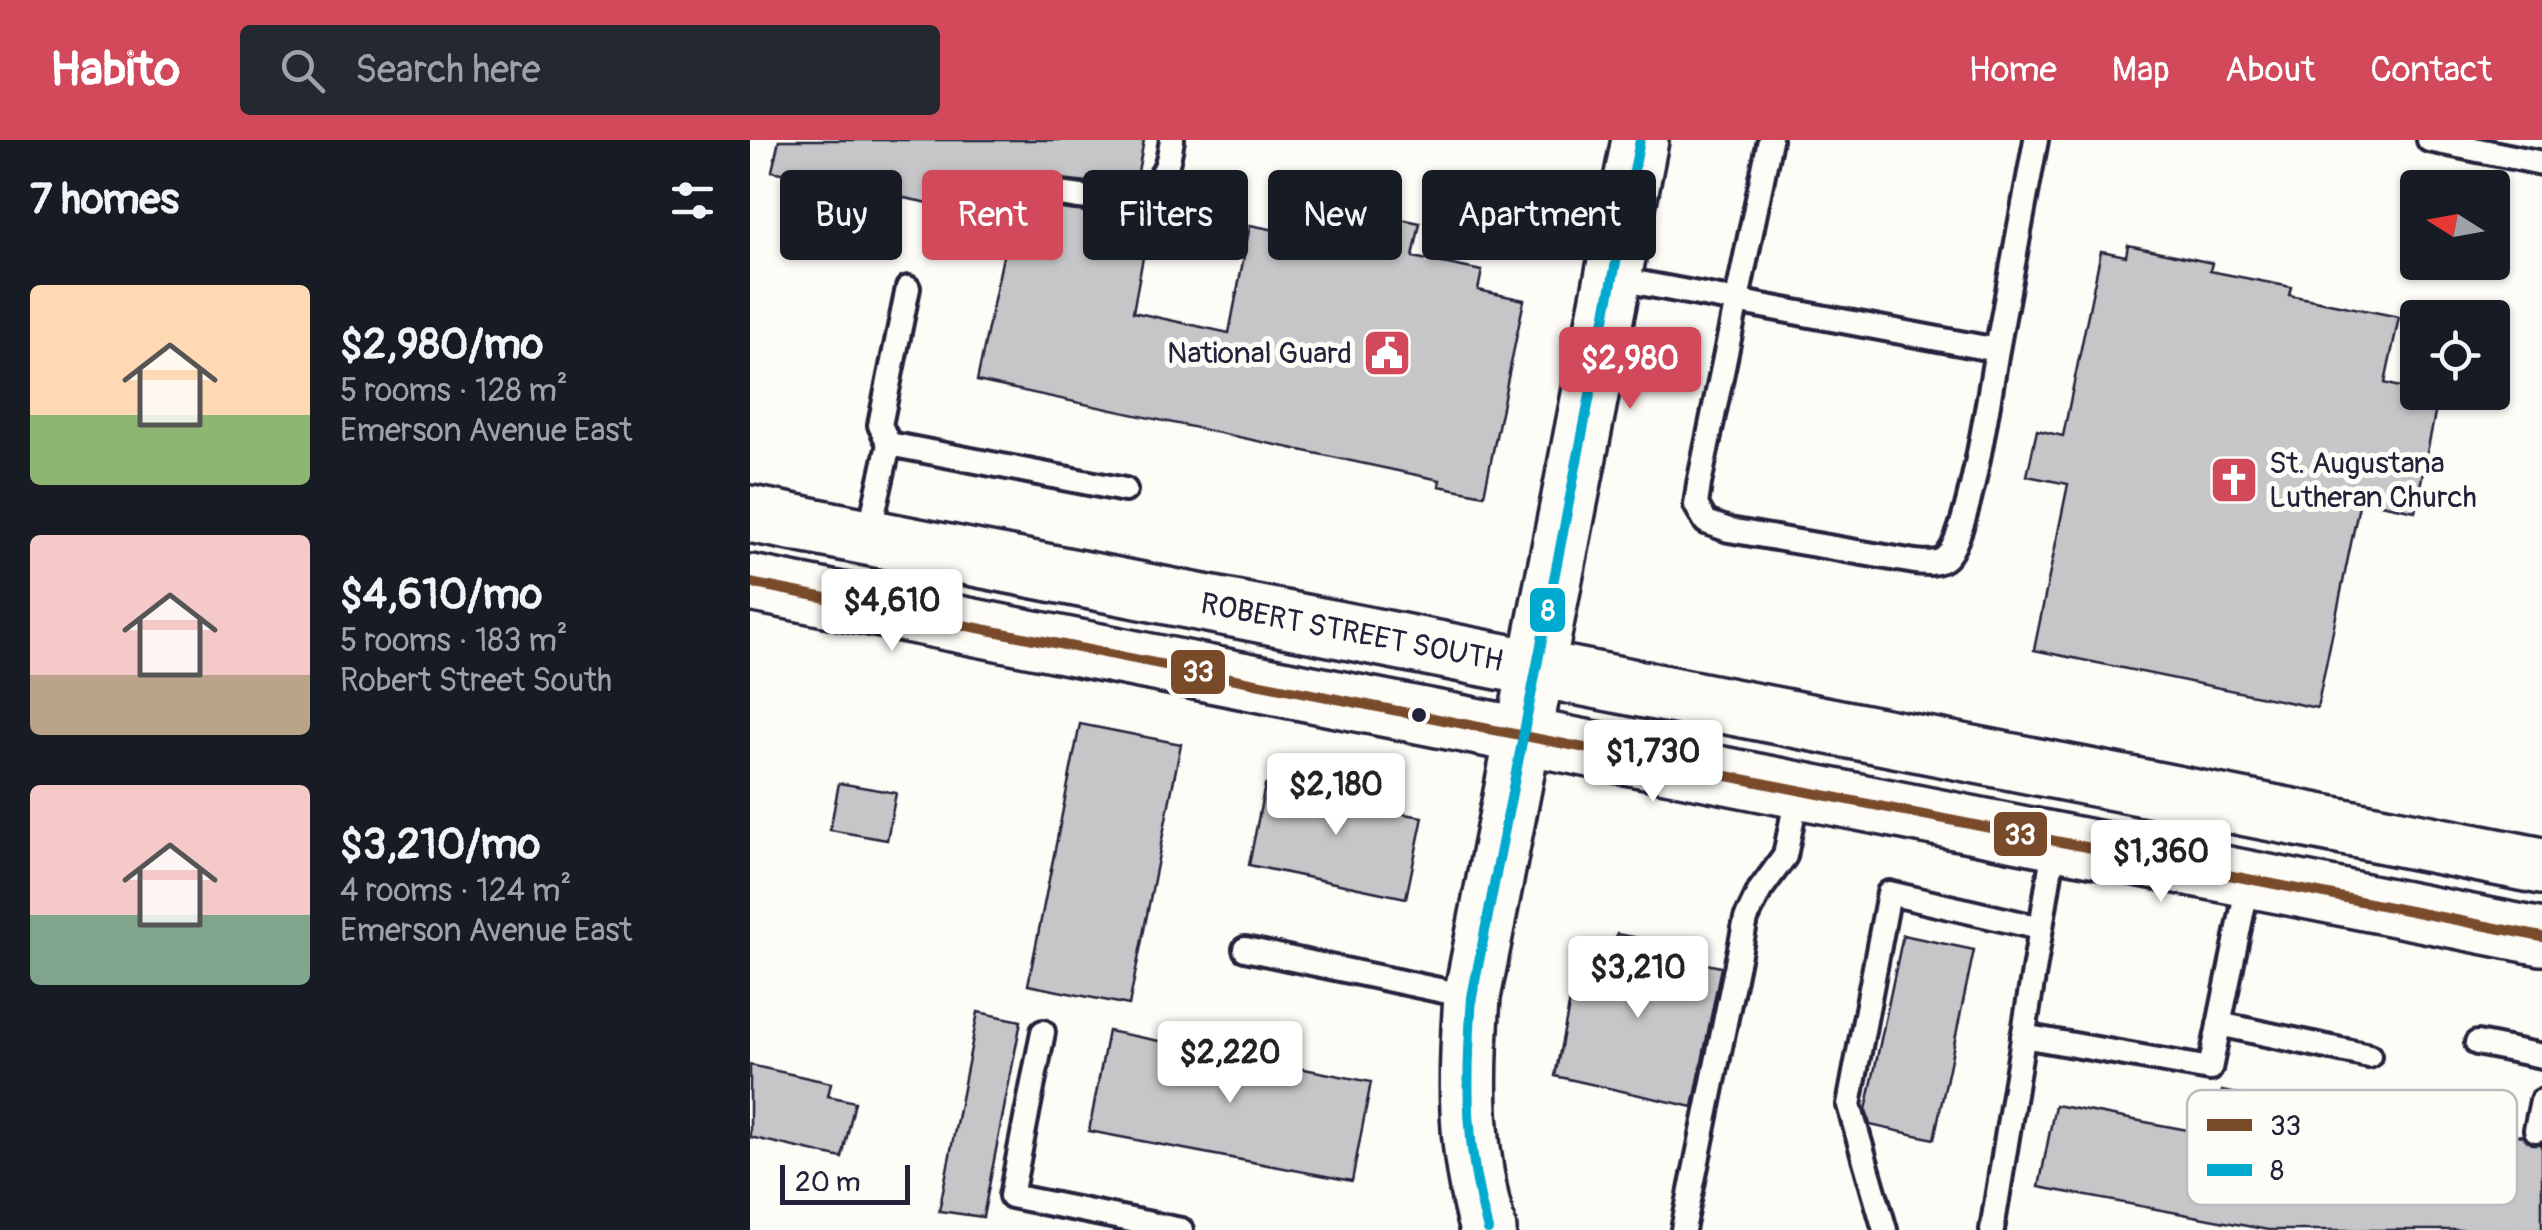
<!DOCTYPE html>
<html lang="en">
<head>
<meta charset="utf-8">
<style>
  :root { --surface:#171b24; --page:#242831; --text:#f1f3f6; --muted:#9ea1a6; --accent:#d1495b }
  body { margin:0; font-family:Pangolin,sans-serif; background:var(--page); color:var(--text); height:100vh; display:flex; flex-direction:column; font-size:38px; white-space:nowrap }
  * { box-sizing:border-box; margin:0 }
  p { font-size:32px; color:var(--muted) }
  .icon { flex:none; width:55px; height:55px; fill:none; stroke:currentColor; stroke-width:2; stroke-linecap:round; stroke-linejoin:round }
  .map { position:relative; flex:1; overflow:hidden }
  .details { display:flex; flex-direction:column; background:var(--surface); width:750px }
  .details>* { flex:none }
  .guide { position:absolute; left:30px; top:30px; width:950px; height:90px; display:flex; gap:20px }
  .needle { width:65px; rotate:281deg }
  .controls { position:absolute; left:1650px; top:30px; display:grid; gap:20px }
  .controls a { display:grid; place-items:center; width:110px; height:110px; border-radius:10px; background:var(--surface); box-shadow:0 2px 8px #0004; font-size:50px }
  .scale { position:absolute; left:30px; bottom:25px; width:130px; box-sizing:border-box; padding-left:10px; border:5px solid #22223b; border-top:0; font-size:28px; line-height:35px; white-space:nowrap; color:#22223b; -webkit-text-stroke:8px #fdfcf7; paint-order:stroke }
  .price { position:absolute; translate:-50% -85px; padding:0 22px; border-radius:10px; background:#fff; color:#222; font-size:32px; line-height:65px; filter:drop-shadow(0 2px 5px #0008) }
  .price::after { content:''; position:absolute; left:50%; top:60px; width:30px; height:22px; margin-left:-15px; background:inherit; clip-path:polygon(0 0,100% 0,50% 100%) }
  .price.on { background:var(--accent); color:#fff }
  ul { padding:0; list-style:none }
  li { display:flex; align-items:center; gap:30px; height:250px; padding:0 30px }
  li span { display:grid; place-items:center; flex:none; width:280px; height:200px; border-radius:10px; color:#555 }
  li>.icon { margin-inline-start:auto }
  span .icon { width:120px; height:120px; fill:#fffc; stroke-width:1 }
  li b { font-size:42px }
  h2 { display:flex; justify-content:space-between; align-items:center; height:120px; padding:0 30px; font-size:42px }
  .pill { padding:0 35px; border-radius:10px; background:var(--surface); box-shadow:0 2px 8px #0004; font-size:35px; line-height:90px }
  .pill.on { background:var(--accent); color:#fff }
  header { display:flex; align-items:center; gap:60px; box-sizing:border-box; height:140px; padding:0 50px; background:var(--accent); color:#fff }
  header strong { font-size:48px }
  nav { display:flex; gap:55px; margin-inline-start:auto; font-size:35px }
  .search { width:700px; height:90px; background:var(--page); display:flex; align-items:center; gap:25px; box-sizing:border-box; padding:0 35px; border-radius:10px; color:var(--muted); font-size:38px }
  main { display:flex; flex:1; min-height:0 }
  .map>svg:first-child { display:block }
  .building { fill:#c6c6c8; stroke:#22223b; stroke-width:2.5 }
  .lines { fill:none; stroke-linecap:round; stroke-linejoin:round }
  .lane-casing { stroke:#22223b; stroke-width:30 }
  .secondary-casing { stroke:#22223b; stroke-width:62 }
  .lane { stroke:#fdfcf7; stroke-width:22 }
  .secondary { stroke:#fdfcf7; stroke-width:55 }
  .bus-1-casing { stroke:#fdfcf7; stroke-width:18 }
  .bus-2-casing { stroke:#fdfcf7; stroke-width:18 }
  .bus-1 { stroke:#7a4b2a; stroke-width:10 }
  .bus-2 { stroke:#00a9ce; stroke-width:10 }
  .bus-dot { fill:#22223b; stroke:#fdfcf7; stroke-width:4 }
  .labels { text-anchor:middle; stroke-width:10; stroke-linejoin:round; paint-order:stroke }
  .poi-label { font-size:30px; fill:#22223b; stroke:#fdfcf7; text-anchor:end }
  .street-label { font-size:30px; fill:#22223b; stroke:#fdfcf7 }
  .key { fill:#fdfcf7; stroke:#bbbbbf; stroke-width:2.5 }
  .key-label { font-size:28px; fill:#22223b }
  .line-badge { stroke:#fdfcf7; stroke-width:4 }
  .badge-label { font-size:28px; text-anchor:middle; font-weight:bold; fill:#fff }
</style>
</head>
<body>
<header>
<strong>Habito</strong>
<div class="search"><svg class="icon" aria-label="search" viewBox="0 0 24 24"><circle cx="10" cy="10" r="6"/><path d="M15 15l6 6"/></svg>Search here</div>
<nav><a>Home</a><a>Map</a><a>About</a><a>Contact</a></nav>
</header>
<main>
<section class="details">
<h2>7 homes<svg class="icon" aria-label="filters" viewBox="0 0 24 24"><path d="M4 7h16M4 17h16"/><circle cx="9" cy="7" r="2"/><circle cx="15" cy="17" r="2"/></svg></h2>
<ul>
<li><span style="background:linear-gradient(#ffd9b3 65%,#8fb573 0)"><svg class="icon" aria-label="home" viewBox="0 0 24 24"><path d="M3 11l9-7 9 7M6 9v11h12V9"/></svg></span><div><b>$2,980/mo</b><p>5 rooms · 128 m²</p><p>Emerson Avenue East</p></div></li>
<li><span style="background:linear-gradient(#f6c9c9 70%,#b9a48a 0)"><svg class="icon" aria-label="home" viewBox="0 0 24 24"><path d="M3 11l9-7 9 7M6 9v11h12V9"/></svg></span><div><b>$4,610/mo</b><p>5 rooms · 183 m²</p><p>Robert Street South</p></div></li>
<li><span style="background:linear-gradient(#f6c9c9 65%,#7fa58c 0)"><svg class="icon" aria-label="home" viewBox="0 0 24 24"><path d="M3 11l9-7 9 7M6 9v11h12V9"/></svg></span><div><b>$3,210/mo</b><p>4 rooms · 124 m²</p><p>Emerson Avenue East</p></div></li>
</ul>
</section>
<div class="map">
<svg width="1792" height="1090" viewBox="0 0 1792 1090">
  <rect width="100%" height="100%" fill="#fdfcf7"/>
  <filter id="ink" filterUnits="userSpaceOnUse"><feTurbulence type="fractalNoise" baseFrequency=".01" numOctaves="2"/><feDisplacementMap in="SourceGraphic" scale="20" xChannelSelector="R" yChannelSelector="G"/><feConvolveMatrix kernelMatrix="1 2 1 2 8 2 1 2 1" color-interpolation-filters="sRGB"/></filter>
  <g filter="url(#ink)">
    <path class="building" d="M29,0H394L387,37L384,39L356,44L284,36L274,46V56L284,64L318,70L356,74L380,71L377,86L398,90L383,172L479,193L500,85L606,106L613,71L670,83L663,117L732,131L728,150L774,160L734,355L689,346L690,340L227,241L255,107L252,106L257,79L22,31Z
      M1378,105L1462,123L1460,131L1541,147L1539,155L1649,177L1635,243L1668,252L1689,254L1665,371L1610,360L1567,568L1284,510L1318,344L1277,336L1287,290L1313,296L1351,111L1376,116Z
      M330,584L431,604L379,865L278,845Z
      M536,641L655,666L654,674L673,677L656,758L499,725L515,645L535,650Z
      M89,643L146,653L137,700L80,690Z
      M867,794L905,801L902,813L971,827L943,967L805,936L832,801L865,808Z
      M1153,795L1224,810L1184,999L1120,985L1116,970Z
      M228,872L271,881L233,1077L189,1071Z
      M358,891L621,942L602,1041L339,991Z
      M0,925L81,943L78,956L105,962L92,1018L0,997Z
      M1472,951L1686,993L1689,980L1773,996L1782,1004H1792V1090H1518L1289,1047L1305,965L1464,995Z"/>
    <g class="lines">
      <g class="lane-casing">
        <path id="lane" d="M1020,0L949,344L946,365L956,382L979,390L1165,422C1175,423 1188,425 1196,417C1220,394 1240,249 1247,210
          M1679,0L1792,23
          M288,50C325,56 391,74 414,31C419,23 420,9 422,0
          M863,138L1247,210L1286,0
          M139,304L375,350
          M118,397L139,304L130,285L158,148
          M495,809L722,857
          M1469,884L1619,916
          M293,892L261,1056L431,1090
          M1273,896L1460,929L1499,739
          M1727,903L1792,916
          M1786,990L1792,961
          M933,1090L996,779L1010,750L1035,716L1048,650
          M1135,1090L1099,965L1139,753L1290,788
          M1242,1090L1305,701"/>
      </g>
      <g class="secondary-casing">
        <path id="secondary" d="M0,374L1792,726
          M0,443L1792,797
          M738,1090C715,1010 716,939 722,857L890,0"/>
      </g>
      <use href="#lane" class="lane"/>
      <use href="#secondary" class="secondary"/>
      <g class="bus-1-casing">
        <path id="bus-1" d="M0,443L1792,797"/>
      </g>
      <g class="bus-2-casing">
        <path id="bus-2" d="M738,1090C715,1010 716,939 722,857L890,0"/>
      </g>
      <use href="#bus-1" class="bus-1"/>
      <use href="#bus-2" class="bus-2"/>
    </g>
  </g>
  <defs>
    <g id="civic-square" transform="scale(2.5)"><rect x="-9" y="-9" width="18" height="18" rx="4" fill="#d1495b" stroke="#fdfcf7"/><path d="M-.6-6.5H3V-4.5H.6V-3L4-1V1h2V6H-6V1h2V-1L-.6-3ZM-1.2 2.5V6h2.4V2.5Z" fill="#fff"/></g>
    <g id="church-square" transform="scale(2.5)"><rect x="-9" y="-9" width="18" height="18" rx="4" fill="#d1495b" stroke="#fdfcf7"/><path d="M-1.2-6h2.4v3.5h3.3v2.4h-3.3V6h-2.4V-.1h-3.3v-2.4h3.3Z" fill="#fff"/></g>
  </defs>
  <g fill-rule="evenodd">
    <use href="#civic-square" x="637" y="213"/>
    <use href="#church-square" x="1484" y="340"/>
  </g>
  <circle class="bus-dot" cx="669" cy="575" r="9"/>
  <g class="labels">
    <g class="poi-label">
      <text x="602" y="223">National Guard</text>
      <text x="1519" y="333" text-anchor="start">St. Augustana<tspan x="1519" dy="34">Lutheran Church</tspan></text>
    </g>
    <g class="street-label">
      <text transform="translate(602 492) rotate(11)" y="10">ROBERT STREET SOUTH</text>
    </g>
  </g>
  <rect x="1437" y="950" width="330" height="115" rx="15" class="key"/>
  <rect x="1457" y="979" width="45" height="12" fill="#7a4b2a"/>
  <rect x="1457" y="1024" width="45" height="12" fill="#00a9ce"/>
  <g class="key-label">
    <text x="1520" y="995">33</text>
    <text x="1520" y="1040">8</text>
  </g>
  <g class="line-badge">
    <rect x="778" y="446" width="39" height="48" rx="10" fill="#00a9ce"/>
    <rect x="419" y="508" width="58" height="48" rx="10" fill="#7a4b2a"/>
    <rect x="1242" y="670" width="57" height="48" rx="10" fill="#7a4b2a"/>
  </g>
  <g class="badge-label">
    <text x="798" y="480">8</text>
    <text x="448" y="541">33</text>
    <text x="1270" y="704">33</text>
  </g>
</svg>
<div class="controls">
<a><svg class="needle" viewBox="-14 -14 28 28"><path d="M0-13l5 13h-10z" fill="#e53935"/><path d="M0 13l5-13h-10z" fill="#9ea1a6"/></svg></a>
<a><svg class="icon" aria-label="locate" viewBox="0 0 24 24"><circle cx="12" cy="12" r="6"/><path d="M12 2v4M12 18v4M2 12h4M18 12h4"/></svg></a>
</div>
<div class="scale">20 m</div>
<b class="price on" style="left:880px;top:272px">$2,980</b>
<b class="price" style="left:142px;top:514px">$4,610</b>
<b class="price" style="left:903px;top:665px">$1,730</b>
<b class="price" style="left:586px;top:698px">$2,180</b>
<b class="price" style="left:1411px;top:765px">$1,360</b>
<b class="price" style="left:888px;top:881px">$3,210</b>
<b class="price" style="left:480px;top:966px">$2,220</b>
<div class="guide">
<a class="pill">Buy</a>
<a class="pill on">Rent</a>
<a class="pill">Filters</a>
<a class="pill">New</a>
<a class="pill">Apartment</a>
</div>
</div>
</main>
</body>
</html>
